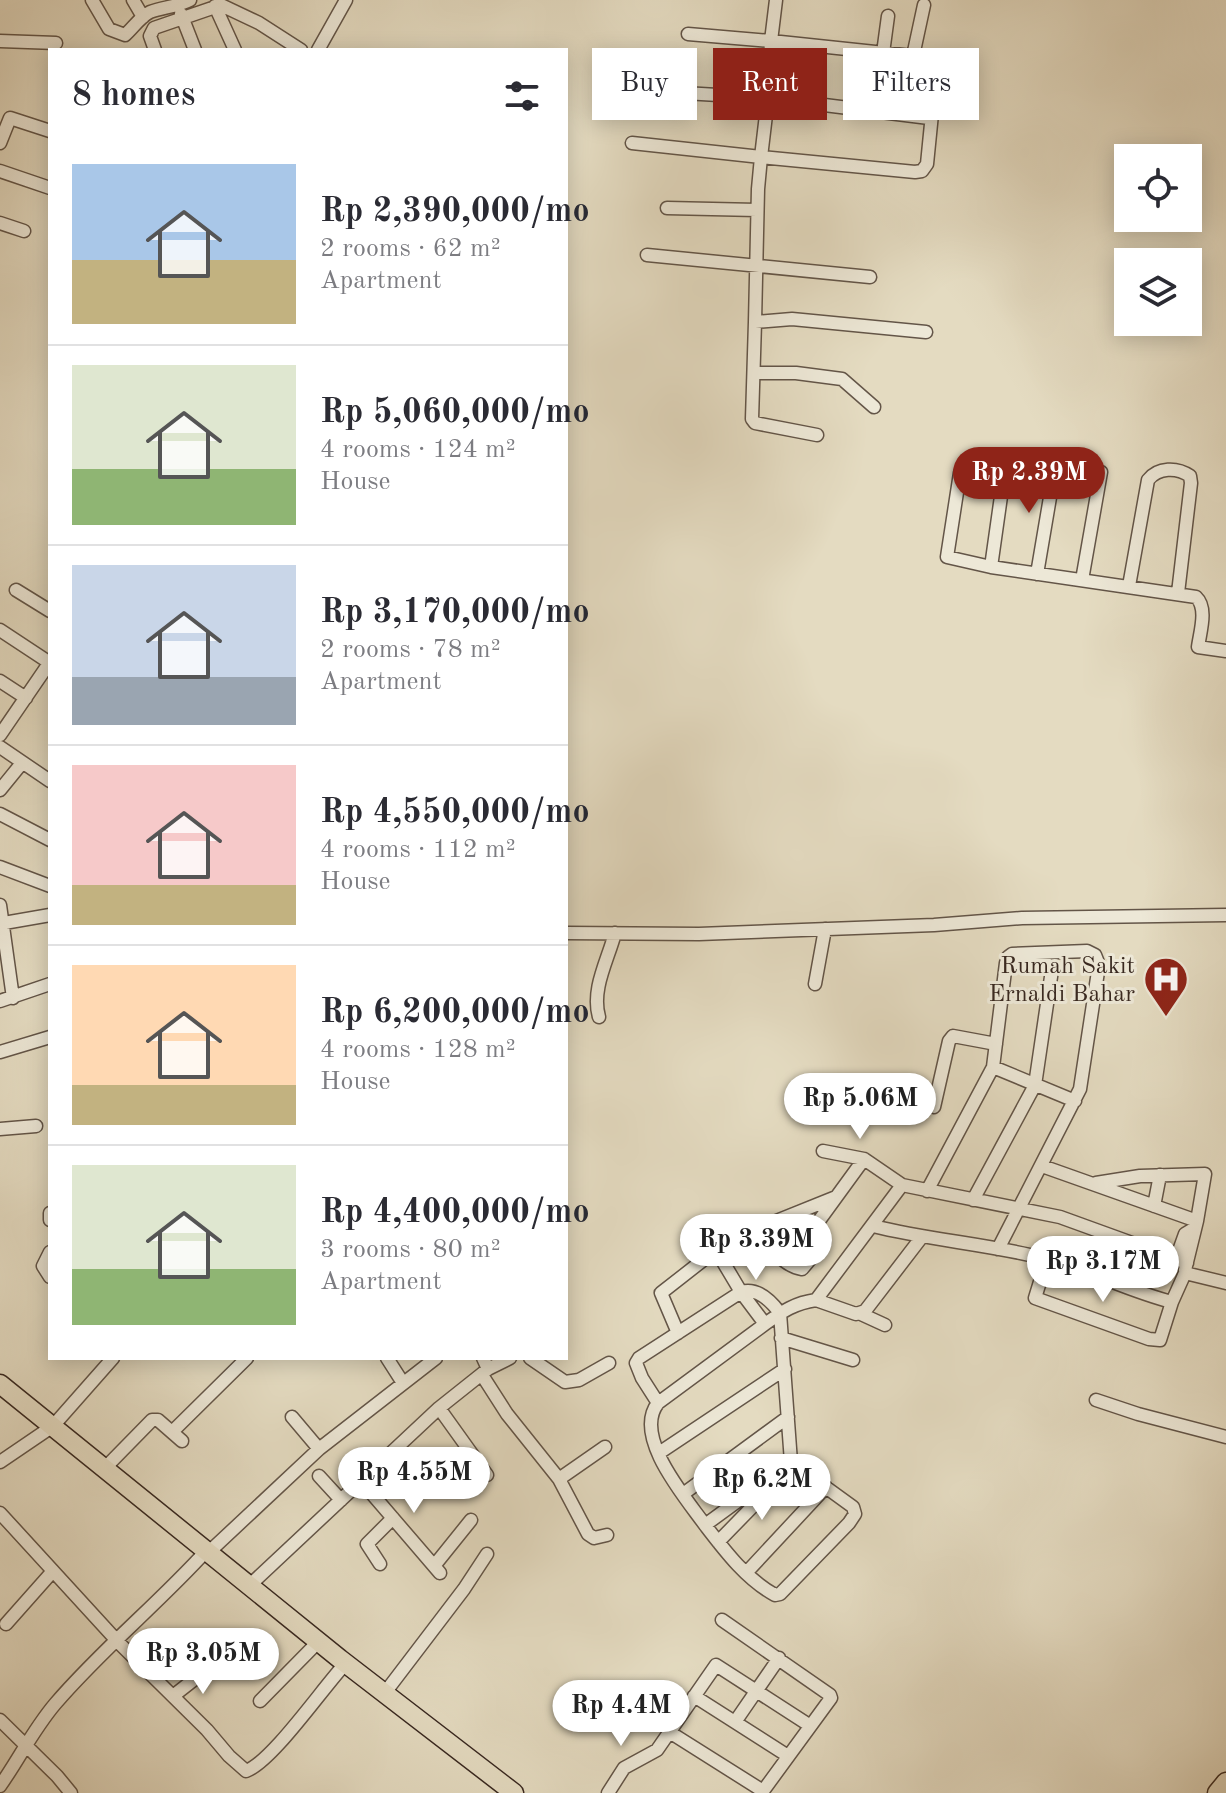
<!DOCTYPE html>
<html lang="en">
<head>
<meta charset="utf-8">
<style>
  :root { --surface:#fff; --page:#f2f2f3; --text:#2b2b33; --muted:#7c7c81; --line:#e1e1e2; --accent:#8f2418 }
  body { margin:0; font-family:"Old Standard TT",serif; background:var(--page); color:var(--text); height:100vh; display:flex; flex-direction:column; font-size:30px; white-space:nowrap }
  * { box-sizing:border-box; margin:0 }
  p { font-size:26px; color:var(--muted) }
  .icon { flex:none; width:44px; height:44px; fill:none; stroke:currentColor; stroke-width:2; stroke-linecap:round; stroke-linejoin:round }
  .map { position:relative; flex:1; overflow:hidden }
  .drawer { position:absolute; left:48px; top:48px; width:520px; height:1312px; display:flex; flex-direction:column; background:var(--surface); border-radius:0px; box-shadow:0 4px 20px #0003 }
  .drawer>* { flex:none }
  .banner { position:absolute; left:592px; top:48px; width:514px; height:72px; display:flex; gap:16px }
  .fabs { position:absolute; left:1114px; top:144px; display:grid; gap:16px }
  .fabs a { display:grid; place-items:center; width:88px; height:88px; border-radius:0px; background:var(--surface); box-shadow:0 4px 20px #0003; font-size:40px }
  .price { position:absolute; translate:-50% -68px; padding:0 18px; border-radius:28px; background:#fff; color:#222; font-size:26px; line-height:52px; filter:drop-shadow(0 2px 4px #0008) }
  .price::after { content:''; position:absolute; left:50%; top:48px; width:24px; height:18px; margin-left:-12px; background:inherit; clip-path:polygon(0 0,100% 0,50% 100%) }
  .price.on { background:var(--accent); color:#fff }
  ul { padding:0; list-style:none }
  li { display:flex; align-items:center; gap:24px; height:200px; padding:0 24px }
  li+li { border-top:2px solid var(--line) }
  li span { display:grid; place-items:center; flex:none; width:224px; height:160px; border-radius:0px; color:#555 }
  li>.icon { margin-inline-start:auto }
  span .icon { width:96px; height:96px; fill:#fffc; stroke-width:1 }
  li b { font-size:34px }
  h2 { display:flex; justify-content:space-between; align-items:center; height:96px; padding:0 24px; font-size:34px }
  .chip { padding:0 28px; border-radius:0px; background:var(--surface); box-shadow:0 4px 20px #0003; font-size:28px; line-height:72px }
  .chip.on { background:var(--accent); color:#fff }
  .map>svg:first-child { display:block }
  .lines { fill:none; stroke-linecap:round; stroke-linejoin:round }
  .minor-casing { stroke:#635548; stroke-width:15 }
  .highway-casing { stroke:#382820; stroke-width:21 }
  .minor { stroke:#ede8d7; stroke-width:12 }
  .highway { stroke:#e4dbc1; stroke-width:18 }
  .labels { text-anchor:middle; stroke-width:6; stroke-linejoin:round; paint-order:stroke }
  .poi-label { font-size:24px; fill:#382820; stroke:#ede8d7; text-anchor:end }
</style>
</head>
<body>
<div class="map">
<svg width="1226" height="1793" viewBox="0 0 1226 1793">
  <rect width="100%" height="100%" fill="#e4dbc1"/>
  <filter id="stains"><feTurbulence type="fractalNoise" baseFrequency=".0025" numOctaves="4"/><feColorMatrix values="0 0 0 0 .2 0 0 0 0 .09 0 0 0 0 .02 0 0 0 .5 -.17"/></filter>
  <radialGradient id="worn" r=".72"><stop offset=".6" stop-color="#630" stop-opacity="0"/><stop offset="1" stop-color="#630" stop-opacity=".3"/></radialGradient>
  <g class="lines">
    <g class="minor-casing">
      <path id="minor" d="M92,0L109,29L125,35C133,28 140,17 150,12C163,7 177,7 190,0
        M133,0L143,17
        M215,6L235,50
        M181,14L195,50
        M688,34L771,41L768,98L929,118
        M0,41L56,43
        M155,50L150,36L154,28L221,5L259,23L301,50
        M318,50L346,0
        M883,53L888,16
        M913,56L924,5
        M634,90L768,98L761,157L915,172L922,171L927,164L936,74C929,65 923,60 913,56L771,41L776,0
        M0,143L10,118L50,131
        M632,143L761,157L758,189L755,322L792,319L926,332
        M0,171L50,188
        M667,208L757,210
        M0,223L24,231
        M647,255L870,277
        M755,322L752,419L755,423L817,435
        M754,373H796L842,379L874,407
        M991,567L1005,468L960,473L947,557L991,567L1196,597C1208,608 1200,632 1198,647L1226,651
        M1037,574L1056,462L1101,472L1082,580
        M1129,586L1148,480C1158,467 1177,467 1190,476L1191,483L1178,593
        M16,590L50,611
        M0,630L50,663
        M0,681L26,698
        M0,735L50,662
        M0,747L50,781
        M0,790L22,763
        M0,814L50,840
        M0,867L50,886
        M0,905L13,998
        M4,923L50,915
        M566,933L699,934L934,925L1022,918L1226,915
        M815,984L825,929
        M0,1001L50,984
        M599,1017C591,989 608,960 615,933
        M0,1052L50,1037
        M993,1067L1075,1101
        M934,1107L949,1041L953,1036L996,1044
        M0,1129L36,1126
        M823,1151L864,1159
        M1042,1166L1197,1221L1185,1270
        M1096,1183L1140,1176L1205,1174L1197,1221
        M927,1191L993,1067L1006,963H1046L1052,970L1035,1085L973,1200
        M1154,1206L1160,1175
        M50,1213V1220
        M873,1226C929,1240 987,1244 1043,1258C1087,1269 1128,1291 1172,1302L1185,1273L1226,1283
        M757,1228C768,1244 782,1266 802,1269L824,1243L823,1239L813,1229L864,1159L902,1185
        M998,1249L1080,1089L1099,965L1095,955L1087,951L1012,954L1008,957L1006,963
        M50,1252L43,1266L50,1277
        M1047,1259L1035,1298L1149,1339L1160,1340L1172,1302
        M1176,1259L1185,1234L1195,1228
        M816,1300L856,1314L865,1311L921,1238
        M861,1314L885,1325
        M765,1324L741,1292L716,1250L739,1236L836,1197
        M678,1333L661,1293L716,1250
        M781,1338L853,1360
        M387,1358L403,1383
        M530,1358L565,1382L579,1380L609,1363
        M488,1369L510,1358
        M482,1375L507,1414L559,1479L588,1534L594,1538L607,1535
        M1096,1400L1138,1414L1226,1437
        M658,1403L642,1378L636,1363L639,1358L741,1292C757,1287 771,1301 780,1313L791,1462L705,1525C685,1497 632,1436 658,1403L765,1324C783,1311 795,1303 816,1300L902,1185L1060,1217L1187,1263
        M439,1408L488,1369L483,1358
        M292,1417L319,1449
        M172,1432L247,1358
        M398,1447L439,1489
        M659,1453L785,1369
        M0,1462L53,1426L113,1358
        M104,1469L152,1420H158L182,1441
        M319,1476L341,1500
        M559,1479L605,1447
        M361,1481L440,1573
        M683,1494L788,1417
        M0,1513L119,1643L207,1730L229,1756L246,1771C272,1762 324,1686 346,1663
        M705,1525C725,1551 746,1579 775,1595L780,1594L849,1523L855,1514L853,1507L791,1462
        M718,1542L759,1500L768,1480
        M209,1552L319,1449L436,1358
        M380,1564L367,1544L393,1518
        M434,1566L471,1520
        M746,1573L826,1487
        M250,1585L439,1408L487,1475
        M6,1624L53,1571
        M384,1694L464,1589L487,1554
        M173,1696L233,1649
        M694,1696L788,1756
        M260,1701L319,1641
        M0,1720L57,1776L71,1793
        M735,1722L779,1658
        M671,1733L763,1791L831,1698L830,1695L722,1620
        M0,1786C19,1759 33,1730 55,1704C102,1649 158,1604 207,1550
        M608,1793L624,1768L657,1750L716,1665L809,1725"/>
    </g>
    <g class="highway-casing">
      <path id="highway" d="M0,1384L340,1659L514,1793
        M1217,1793L1226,1782"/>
    </g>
    <use href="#minor" class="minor"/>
    <use href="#highway" class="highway"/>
  </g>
  <defs>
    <g id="hospital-pin" transform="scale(2.3)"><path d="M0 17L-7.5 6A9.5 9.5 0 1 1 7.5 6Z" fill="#8f2418" stroke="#ede8d7"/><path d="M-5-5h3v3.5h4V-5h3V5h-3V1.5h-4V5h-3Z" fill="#fff"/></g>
  </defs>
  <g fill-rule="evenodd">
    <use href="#hospital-pin" x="1166" y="979"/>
  </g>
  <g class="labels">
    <g class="poi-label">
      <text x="1135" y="973">Rumah Sakit<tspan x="1135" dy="28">Ernaldi Bahar</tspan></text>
    </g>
  </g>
  <rect width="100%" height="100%" filter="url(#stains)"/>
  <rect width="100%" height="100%" fill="url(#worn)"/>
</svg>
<div class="fabs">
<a><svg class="icon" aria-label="locate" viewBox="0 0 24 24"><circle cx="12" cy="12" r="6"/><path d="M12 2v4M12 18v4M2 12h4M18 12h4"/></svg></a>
<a><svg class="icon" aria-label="layers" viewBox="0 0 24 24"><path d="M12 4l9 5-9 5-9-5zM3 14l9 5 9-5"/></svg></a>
</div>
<b class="price on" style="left:1029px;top:515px">Rp 2.39M</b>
<b class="price" style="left:860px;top:1141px">Rp 5.06M</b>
<b class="price" style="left:756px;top:1282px">Rp 3.39M</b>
<b class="price" style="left:1103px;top:1304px">Rp 3.17M</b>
<b class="price" style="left:414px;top:1515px">Rp 4.55M</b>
<b class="price" style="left:762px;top:1522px">Rp 6.2M</b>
<b class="price" style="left:203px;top:1696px">Rp 3.05M</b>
<b class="price" style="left:621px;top:1748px">Rp 4.4M</b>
<div class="banner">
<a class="chip">Buy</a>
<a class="chip on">Rent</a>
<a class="chip">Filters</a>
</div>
<section class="drawer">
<h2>8 homes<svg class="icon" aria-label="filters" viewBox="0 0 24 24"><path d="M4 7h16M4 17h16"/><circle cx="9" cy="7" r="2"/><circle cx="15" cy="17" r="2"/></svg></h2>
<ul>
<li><span style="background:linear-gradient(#a9c7e8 60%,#c2b280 0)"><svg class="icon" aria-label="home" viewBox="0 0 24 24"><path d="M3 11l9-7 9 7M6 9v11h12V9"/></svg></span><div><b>Rp 2,390,000/mo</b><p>2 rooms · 62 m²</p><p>Apartment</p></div></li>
<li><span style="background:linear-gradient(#dfe7d0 65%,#8fb573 0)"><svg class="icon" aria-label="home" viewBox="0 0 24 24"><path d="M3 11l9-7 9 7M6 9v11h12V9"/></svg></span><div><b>Rp 5,060,000/mo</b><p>4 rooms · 124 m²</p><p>House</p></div></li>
<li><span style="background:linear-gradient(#c9d6e8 70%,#9aa5b1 0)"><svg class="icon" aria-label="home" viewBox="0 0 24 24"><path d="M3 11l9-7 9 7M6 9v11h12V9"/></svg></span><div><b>Rp 3,170,000/mo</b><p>2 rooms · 78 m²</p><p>Apartment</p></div></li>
<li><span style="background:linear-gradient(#f6c9c9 75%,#c2b280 0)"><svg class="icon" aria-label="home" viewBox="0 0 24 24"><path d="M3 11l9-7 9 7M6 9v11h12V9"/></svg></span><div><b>Rp 4,550,000/mo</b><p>4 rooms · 112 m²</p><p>House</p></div></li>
<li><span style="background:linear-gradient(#ffd9b3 75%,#c2b280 0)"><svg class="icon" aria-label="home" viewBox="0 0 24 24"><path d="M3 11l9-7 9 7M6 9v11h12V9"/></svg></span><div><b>Rp 6,200,000/mo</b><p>4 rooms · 128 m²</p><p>House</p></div></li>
<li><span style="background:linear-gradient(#dfe7d0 65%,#8fb573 0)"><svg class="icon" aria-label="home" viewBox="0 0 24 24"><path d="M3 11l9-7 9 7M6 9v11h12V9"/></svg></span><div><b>Rp 4,400,000/mo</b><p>3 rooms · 80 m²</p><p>Apartment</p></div></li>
</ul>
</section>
</div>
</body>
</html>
